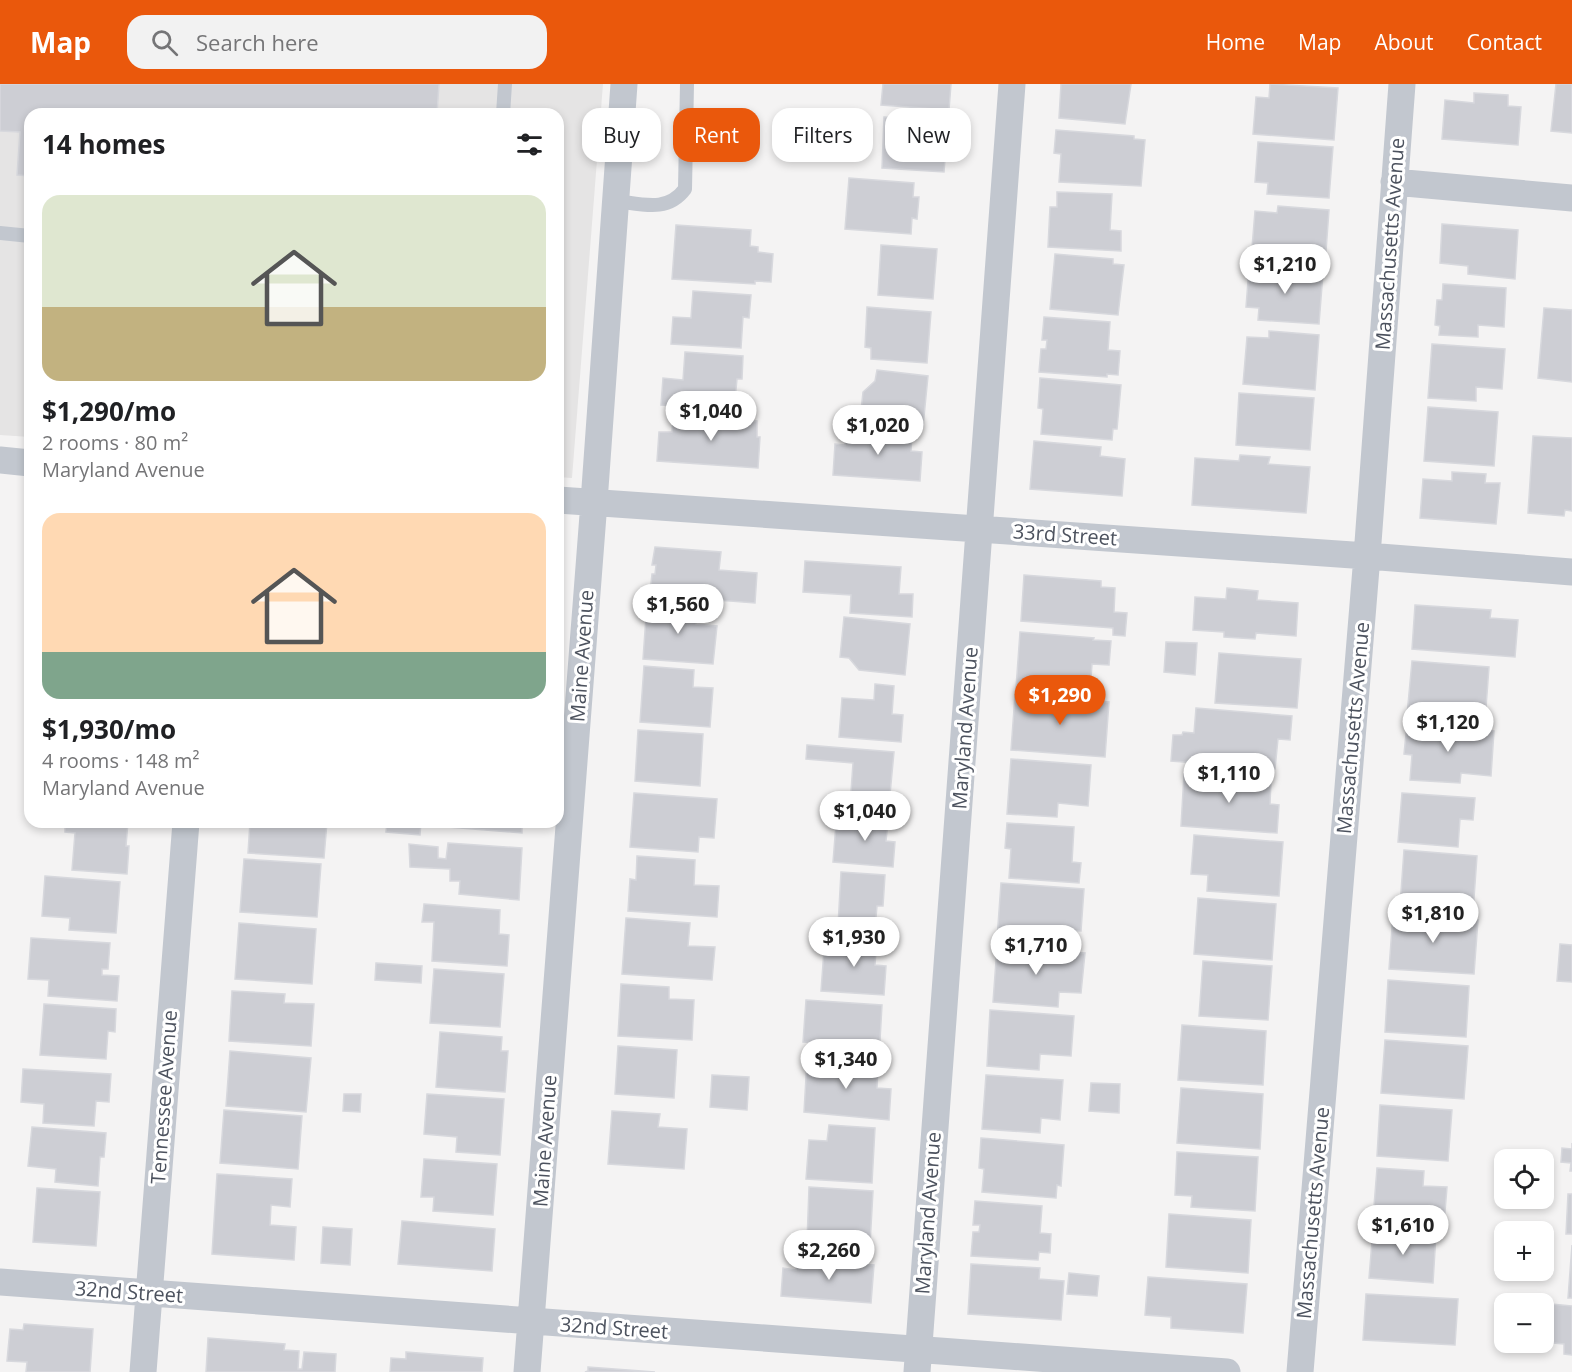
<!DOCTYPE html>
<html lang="en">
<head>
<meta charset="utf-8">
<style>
  :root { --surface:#fff; --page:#f2f2f2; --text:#202124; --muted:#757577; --accent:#ea580c }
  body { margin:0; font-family:"Open Sans",sans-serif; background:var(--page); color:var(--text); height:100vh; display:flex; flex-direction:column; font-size:22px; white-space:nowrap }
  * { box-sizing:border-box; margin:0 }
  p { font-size:20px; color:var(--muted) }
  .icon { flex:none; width:33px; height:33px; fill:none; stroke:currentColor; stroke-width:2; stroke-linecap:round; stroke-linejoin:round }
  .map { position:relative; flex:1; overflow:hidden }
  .details { position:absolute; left:24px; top:24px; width:540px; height:720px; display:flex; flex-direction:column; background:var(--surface); border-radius:18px; box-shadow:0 3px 9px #0003 }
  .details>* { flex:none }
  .top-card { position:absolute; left:582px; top:24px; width:570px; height:54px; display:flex; gap:12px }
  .tools { position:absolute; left:1494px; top:1065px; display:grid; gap:12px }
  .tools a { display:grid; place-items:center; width:60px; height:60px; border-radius:12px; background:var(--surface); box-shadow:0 3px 9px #0003; font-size:30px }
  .price { position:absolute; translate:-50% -51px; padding:0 14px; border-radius:21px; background:#fff; color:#222; font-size:20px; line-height:39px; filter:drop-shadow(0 2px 3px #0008) }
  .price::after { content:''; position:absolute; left:50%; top:36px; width:18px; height:14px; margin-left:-9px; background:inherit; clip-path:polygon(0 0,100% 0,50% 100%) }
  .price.active { background:var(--accent); color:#fff }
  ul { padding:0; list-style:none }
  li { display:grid; align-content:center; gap:12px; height:318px; padding:0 18px }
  li span { display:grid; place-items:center; height:186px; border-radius:18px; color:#555 }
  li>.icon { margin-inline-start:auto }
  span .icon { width:108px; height:108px; fill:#fffc; stroke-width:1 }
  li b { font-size:26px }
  h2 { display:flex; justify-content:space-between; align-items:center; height:72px; padding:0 18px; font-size:26px }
  .tag { padding:0 21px; border-radius:18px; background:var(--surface); box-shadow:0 3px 9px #0003; font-size:21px; line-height:54px }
  .tag.active { background:var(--accent); color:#fff }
  header { display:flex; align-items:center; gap:36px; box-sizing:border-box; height:84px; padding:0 30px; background:var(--accent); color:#fff }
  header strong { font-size:28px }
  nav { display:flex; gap:33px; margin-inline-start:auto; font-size:21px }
  .search { width:420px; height:54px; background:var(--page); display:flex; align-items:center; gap:15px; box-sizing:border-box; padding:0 21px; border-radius:18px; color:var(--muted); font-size:22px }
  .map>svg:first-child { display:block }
  .education { fill:#e5e4e4 }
  .building { fill:#cdced4; stroke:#d7d8dd; stroke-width:1.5 }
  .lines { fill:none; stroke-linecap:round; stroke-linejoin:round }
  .lane { stroke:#c2c7cf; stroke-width:14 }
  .street { stroke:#c2c7cf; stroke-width:27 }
  .labels { text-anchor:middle; stroke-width:6; stroke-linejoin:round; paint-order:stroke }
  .street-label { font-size:20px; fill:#4c525e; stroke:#fff }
</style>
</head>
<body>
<header>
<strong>Map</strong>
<div class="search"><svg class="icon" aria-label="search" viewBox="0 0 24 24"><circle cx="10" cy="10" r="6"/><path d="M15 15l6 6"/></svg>Search here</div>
<nav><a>Home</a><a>Map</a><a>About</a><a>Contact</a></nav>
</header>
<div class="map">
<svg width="1572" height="1288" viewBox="0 0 1572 1288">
  <rect width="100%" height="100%" fill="#f4f3f3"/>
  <path class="education" d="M0,0H603L572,394L558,393V30H30V353L0,351Z"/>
  <path class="building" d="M0,0H439L437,30H30V92L17,91L20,48L0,47Z
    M883,0H951L949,26L881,21Z
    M1061,0H1131L1125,40L1059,34Z
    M1270,0L1338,4L1334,56L1253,50L1256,13L1269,14Z
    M1556,0H1572V49L1551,47Z
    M1474,9L1508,11V22L1521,23L1518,61L1442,55L1445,16L1474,19Z
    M884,33L948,38L944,88L882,84Z
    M832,44L848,45L847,68L831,67Z
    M1056,46L1134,52V55L1145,56L1141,102L1059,98L1061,70L1054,69Z
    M1258,58L1333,63L1329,114L1267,110L1268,99L1255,98Z
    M849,94L914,99L913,113H919L917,135L912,134L911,150L845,145Z
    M1057,108L1112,110L1110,146L1121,147V167L1048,163L1050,123H1057Z
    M1278,122L1329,126L1325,181L1251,176L1255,127L1277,129Z
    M1442,140L1518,146L1515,195L1468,190V182L1440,179Z
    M676,141L751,146L750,162L758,163V168L773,170L771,198L755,197V200L672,195Z
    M881,161L937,165L933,215L878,211Z
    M1055,170L1113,175V180L1124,181L1118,231L1050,225Z
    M1249,184L1323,189L1319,240L1258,236L1259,224L1246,223Z
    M1443,200L1506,204L1504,243L1478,241V253L1439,251L1440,242L1435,241L1437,216H1442Z
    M693,207L751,211L749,234L743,233L741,264L671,260L673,233L691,234Z
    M867,223L931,228L927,279L871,275V264L865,263Z
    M1544,224L1572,226V298L1538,294Z
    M1044,233L1110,238L1108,266L1120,267L1118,291L1107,290V293L1039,288L1041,265H1046L1047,256H1042Z
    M1269,247L1319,251L1315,306L1243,300L1247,253L1269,254Z
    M1432,260L1505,265L1502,305L1476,303V317L1428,314Z
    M685,268L743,272L742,295H737L734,326L661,321L663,294L683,296Z
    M877,286L928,292L923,343L872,338L873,329L861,327L863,308L875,297Z
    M1040,294L1121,301L1117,345H1113L1112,356L1041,350L1043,325L1038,324Z
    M1239,309L1314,314L1310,366L1236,361Z
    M1428,323L1498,328L1494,382L1424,377Z
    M673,332L757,337V353H760L758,384L657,377L659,348H672Z
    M846,346L912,350L911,367L922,368L920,397L833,391L835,360L845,361Z
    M1533,352L1572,354V427L1565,426L1564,432L1528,429Z
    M1034,357L1101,363L1100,372L1125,375L1122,412L1030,405Z
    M1240,371L1270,373L1268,380L1310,383L1306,429L1192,421L1195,374L1239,377Z
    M1452,388L1486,390L1485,399H1500L1496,440L1420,434L1423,395L1452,397Z
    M655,463L721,468L719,486L757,489L755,519L653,511L650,509L652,490H655L656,481H652Z
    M805,477L901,483L899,510H913L912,533L850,529L851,511L803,508Z
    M1024,491L1101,497V503L1115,504L1114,528L1127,529L1125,552L1113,551V544L1021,537Z
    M1227,504L1258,507L1257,516L1298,519L1296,552L1256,549L1255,555L1224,553V548L1193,546L1195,513L1226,515Z
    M647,519L697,523L696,540L717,542L713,580L643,575Z
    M1415,521L1491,526L1490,534L1518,536L1515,573L1412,565Z
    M844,533L910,540L905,591L859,586L849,574L840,573Z
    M1020,548L1094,554L1093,556L1111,557L1109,581L1092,580L1090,609L1016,604Z
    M1166,558L1197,559L1195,591L1164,588Z
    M1219,569L1301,575L1297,624L1215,619Z
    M1412,577L1489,583L1485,637L1407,631Z
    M644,582L694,586L693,603L713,604L710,643L640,638Z
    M875,600L894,602L892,630L903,631L901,658L839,653L842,614L874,616Z
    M1015,611L1109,618L1105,673L1011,666Z
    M1196,624L1292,632L1290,656L1278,655L1275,685L1171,677L1173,651H1182L1183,648L1194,649Z
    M1407,640L1494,647L1491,692L1461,689L1460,699L1410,696L1412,671L1404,670Z
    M638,646L703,650L700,702L635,697Z
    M807,661L894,668L889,721L858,719L859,714L850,722L853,679L806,675Z
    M1011,675L1091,681L1088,722L1058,719L1057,733L1007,730Z
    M1184,690L1271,696L1270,720L1279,721L1277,749L1181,742Z
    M634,709L717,715L714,754L699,753L698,768L630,763Z
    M1402,709L1475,714L1473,736L1460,735L1458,763L1398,758Z
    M867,726L889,728L886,757L895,758L893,783L833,778L836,740L866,742Z
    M65,738H128L126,762H129L127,790L72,786L75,749L65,748Z
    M250,738H327L324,774L248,769Z
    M387,738H421L420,751L386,748Z
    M436,738H522V749L436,742Z
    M1007,739L1074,743L1072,778L1081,779L1079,799L1009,794L1011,765L1005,764Z
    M1194,751L1283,758L1279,812L1207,807L1208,791L1191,790Z
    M448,759L522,764L519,816L459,810L460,797H450V785L410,783L409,760L438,763V774L446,775Z
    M1404,766L1477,772L1473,828L1400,822Z
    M637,772L695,776L694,801L719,802L717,833L628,827L630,795L636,796Z
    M244,775L321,780L317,833L240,828Z
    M841,788L885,791L883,822H877L875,845L838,842Z
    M45,792L120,798L116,849L69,846L70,834L42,832Z
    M1001,799L1084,805L1081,847L1062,846L1061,859L997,855Z
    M1198,814L1276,820L1272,876L1194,870Z
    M424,820L500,826L499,850L509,851L507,882L432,877L434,838H422Z
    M1393,830L1478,836L1474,890L1389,885Z
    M626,834L690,839L688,862L715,863L712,896L622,890Z
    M239,839L316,845L312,900L235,895Z
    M844,850L877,853L875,881L886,882L884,911L821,907L824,866L843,868Z
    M31,854L110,859L108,885H102V891L119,892L117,917L48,912L49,896L28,895Z
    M1560,860L1572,861V898L1557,897Z
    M997,863L1085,869L1081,909L1059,908L1058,923L993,918Z
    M1203,877L1272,882L1268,936L1199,932Z
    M376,879L422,882L421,899L375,896Z
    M434,885L504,890L500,943L430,939Z
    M1388,896L1469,902L1466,953L1385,948Z
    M621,900L669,903V915L694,916L692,956L618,952Z
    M232,907L285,910L284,919L314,920L311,962L229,957Z
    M806,916L882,921L879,974L820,970L821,959L803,958Z
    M44,920L116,925L115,948L108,947L106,975L40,971Z
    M990,926L1074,932L1071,972L1040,970L1039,986L987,982Z
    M1182,941L1266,947L1263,1001L1178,996Z
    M440,948L502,953L501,967H508L505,1008L436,1003Z
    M1385,956L1468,962L1464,1015L1381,1009Z
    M618,962L677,966L674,1014L615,1010Z
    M230,967L311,974L306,1028L226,1022Z
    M807,976L878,981L877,1004L891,1005L889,1036L804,1028Z
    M23,985L111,990L109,1018L96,1017L94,1042L43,1039L44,1020L21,1018Z
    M712,991L749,993L747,1026L710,1023Z
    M986,991L1063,996L1060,1036L1041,1034L1040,1049L982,1045Z
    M1091,999L1120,1000L1119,1029L1089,1027Z
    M1181,1004L1263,1010L1260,1065L1177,1059Z
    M344,1010H361L360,1028L343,1027Z
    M427,1010L504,1015L500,1071L456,1068L457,1053L424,1050Z
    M1380,1021L1452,1026L1448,1077L1377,1072Z
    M224,1026L302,1032L298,1085L220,1079Z
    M612,1027L660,1030L658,1043L687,1045L684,1085L608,1080Z
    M829,1041L875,1044L872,1099L806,1095L809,1056L827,1057Z
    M32,1043L106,1049L104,1073H100L98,1102L55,1098L56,1085L28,1082Z
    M981,1054L1064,1061L1061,1102L1057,1101L1056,1114L982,1108L984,1085L979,1084Z
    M1572,1059V1087H1570L1571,1079L1561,1078L1562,1064L1572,1065Z
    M1177,1068L1258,1073L1255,1127L1191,1123L1192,1112L1175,1111Z
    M424,1075L497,1080L493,1131L433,1127L434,1113H421Z
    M1377,1084L1424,1087L1423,1102L1447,1103L1444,1140L1373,1135Z
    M217,1090L292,1095L290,1123L271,1121L270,1141L296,1143L294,1176L212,1170Z
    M809,1103L873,1107L870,1161L807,1158Z
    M37,1104L100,1108L96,1162L33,1158Z
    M1568,1110H1572V1150H1566Z
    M975,1117L1042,1122L1040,1149L1051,1150L1050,1169L1039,1168L1038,1176L971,1172L973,1148H979L980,1141H973Z
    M1169,1130L1251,1136L1248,1189L1166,1183Z
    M402,1137L495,1145L492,1187L398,1180Z
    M323,1143L352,1145L350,1181L321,1179Z
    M1373,1145L1436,1150L1433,1199L1369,1194Z
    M1572,1161V1214H1568Z
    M797,1175L874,1181L871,1219L781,1212L783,1184L796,1186Z
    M971,1180L1040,1184L1039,1195L1064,1197L1061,1236L968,1230Z
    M1069,1189L1099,1192L1097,1212L1067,1210Z
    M1148,1193L1247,1200L1243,1249L1171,1244V1233L1145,1231Z
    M1366,1210L1458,1215L1455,1261L1363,1256Z
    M1541,1219L1572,1222V1271L1564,1270V1260L1541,1258H1544V1220Z
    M24,1240L93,1245L90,1288H26L27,1278L7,1277L10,1245L23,1246Z
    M208,1254L285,1260L284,1266L299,1267L298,1285H302L304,1268L336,1270L335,1288H206Z
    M406,1268L483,1274L482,1288H390L391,1274L406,1275Z
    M588,1283L655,1288H585L588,1287Z"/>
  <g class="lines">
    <path class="lane" d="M503,30L505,0
      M616,117C642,120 667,129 685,105L687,0
      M0,149L30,152"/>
    <path class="street" d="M1394,98L1572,114
      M0,376L30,379
      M558,416L1367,472L1572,488
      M0,1198L1227,1288
      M143,1288L186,738
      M527,1288L594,418L624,0
      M917,1288L1012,0
      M1300,1288L1367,472L1402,0"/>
  </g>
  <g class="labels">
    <g class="street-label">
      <text transform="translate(1390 160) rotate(-86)" y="7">Massachusetts Avenue</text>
      <text transform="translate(1065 451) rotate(4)" y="7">33rd Street</text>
      <text transform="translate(582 572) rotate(-86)" y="7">Maine Avenue</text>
      <text transform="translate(965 644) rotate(-86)" y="7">Maryland Avenue</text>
      <text transform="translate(1353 644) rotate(-85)" y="7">Massachusetts Avenue</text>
      <text transform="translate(164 1013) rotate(-86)" y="7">Tennessee Avenue</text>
      <text transform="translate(545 1057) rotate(-86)" y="7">Maine Avenue</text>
      <text transform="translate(928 1129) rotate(-86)" y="7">Maryland Avenue</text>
      <text transform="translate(1313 1129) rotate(-85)" y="7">Massachusetts Avenue</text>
      <text transform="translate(129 1208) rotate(4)" y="7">32nd Street</text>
      <text transform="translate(614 1244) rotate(4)" y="7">32nd Street</text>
    </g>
  </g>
</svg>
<div class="tools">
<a><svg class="icon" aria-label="locate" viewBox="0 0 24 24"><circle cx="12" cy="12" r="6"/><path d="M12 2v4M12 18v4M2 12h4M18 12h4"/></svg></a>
<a>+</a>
<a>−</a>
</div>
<b class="price" style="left:1285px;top:211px">$1,210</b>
<b class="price" style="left:711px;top:358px">$1,040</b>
<b class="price" style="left:878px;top:372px">$1,020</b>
<b class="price" style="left:678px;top:551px">$1,560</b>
<b class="price active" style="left:1060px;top:642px">$1,290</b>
<b class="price" style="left:1448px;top:669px">$1,120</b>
<b class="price" style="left:1229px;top:720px">$1,110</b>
<b class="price" style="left:865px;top:758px">$1,040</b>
<b class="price" style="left:1433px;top:860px">$1,810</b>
<b class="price" style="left:854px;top:884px">$1,930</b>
<b class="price" style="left:1036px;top:892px">$1,710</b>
<b class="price" style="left:846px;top:1006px">$1,340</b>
<b class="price" style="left:1403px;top:1172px">$1,610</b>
<b class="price" style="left:829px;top:1197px">$2,260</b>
<div class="top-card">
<a class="tag">Buy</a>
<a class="tag active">Rent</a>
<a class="tag">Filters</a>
<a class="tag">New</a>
</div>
<section class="details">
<h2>14 homes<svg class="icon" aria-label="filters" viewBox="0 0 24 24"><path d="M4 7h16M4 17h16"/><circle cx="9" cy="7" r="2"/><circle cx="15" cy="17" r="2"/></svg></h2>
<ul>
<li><span style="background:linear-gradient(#dfe7d0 60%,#c2b280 0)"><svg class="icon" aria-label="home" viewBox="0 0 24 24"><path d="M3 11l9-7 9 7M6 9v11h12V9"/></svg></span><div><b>$1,290/mo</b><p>2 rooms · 80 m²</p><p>Maryland Avenue</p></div></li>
<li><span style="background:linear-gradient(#ffd9b3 75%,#7fa58c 0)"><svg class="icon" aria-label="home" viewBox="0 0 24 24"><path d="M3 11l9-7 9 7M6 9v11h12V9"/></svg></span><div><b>$1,930/mo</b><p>4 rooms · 148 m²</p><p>Maryland Avenue</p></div></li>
</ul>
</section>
</div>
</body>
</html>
